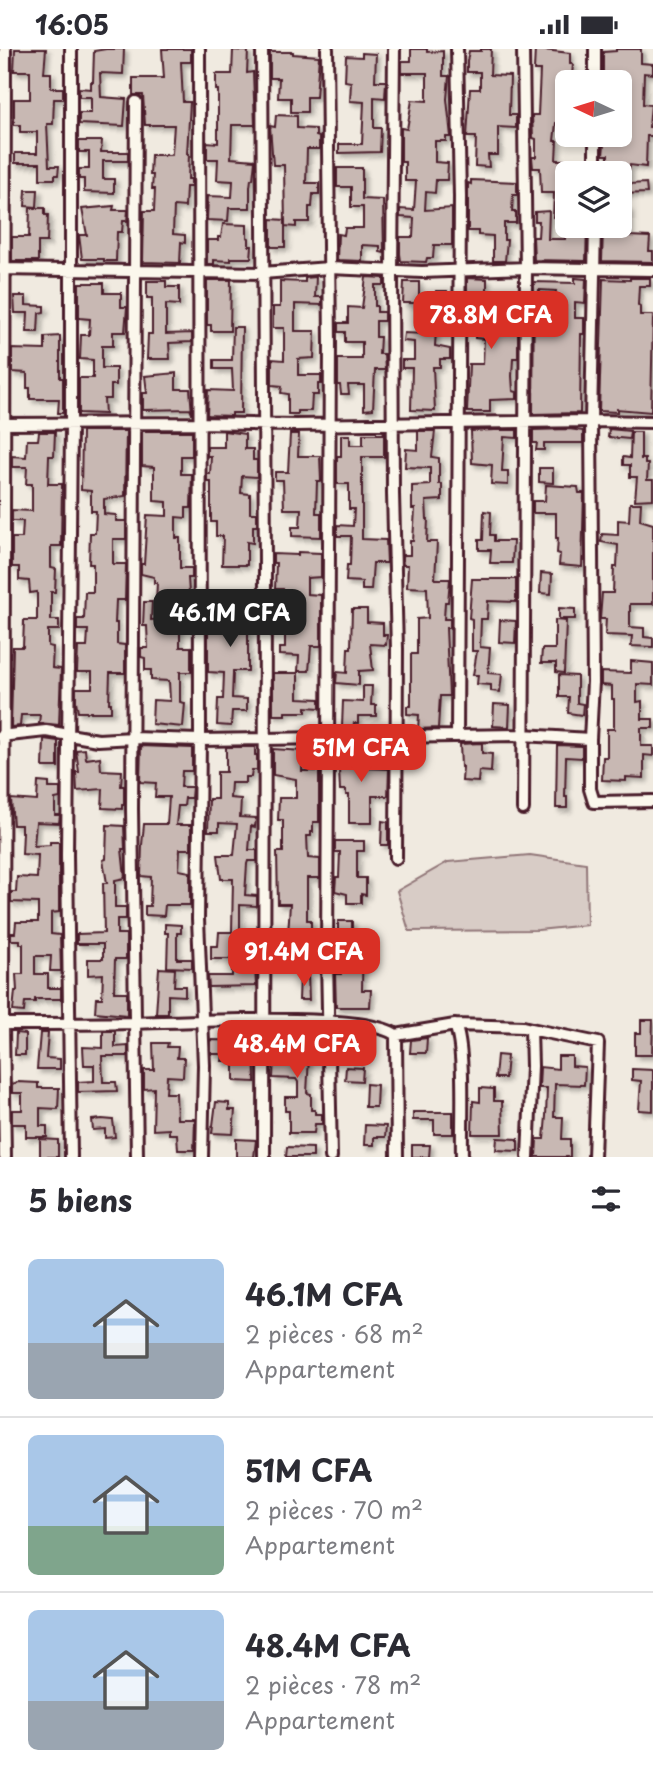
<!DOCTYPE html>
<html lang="fr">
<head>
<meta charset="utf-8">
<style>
  :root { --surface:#fff; --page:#f2f2f3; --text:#2b2b33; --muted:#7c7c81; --line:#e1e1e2; --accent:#d93025 }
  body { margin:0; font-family:"Playpen Sans",sans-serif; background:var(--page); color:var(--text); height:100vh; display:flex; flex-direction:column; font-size:26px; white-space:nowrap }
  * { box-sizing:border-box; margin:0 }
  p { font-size:23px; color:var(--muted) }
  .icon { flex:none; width:38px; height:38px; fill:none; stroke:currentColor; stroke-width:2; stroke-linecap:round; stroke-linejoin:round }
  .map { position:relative; height:1108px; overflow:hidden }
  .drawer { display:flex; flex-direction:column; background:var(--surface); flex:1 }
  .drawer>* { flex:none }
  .needle { width:46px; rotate:274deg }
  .fabs { position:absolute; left:555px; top:21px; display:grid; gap:14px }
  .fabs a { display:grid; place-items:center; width:77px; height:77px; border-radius:10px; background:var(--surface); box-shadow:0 4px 10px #0003; font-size:35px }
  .price { position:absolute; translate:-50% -60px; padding:0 16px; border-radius:14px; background:var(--accent); color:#fff; font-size:23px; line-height:46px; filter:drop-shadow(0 2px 4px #0008) }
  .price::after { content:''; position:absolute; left:50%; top:42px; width:21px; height:16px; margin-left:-10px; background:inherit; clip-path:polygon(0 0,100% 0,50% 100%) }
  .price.current { background:#222; color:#fff }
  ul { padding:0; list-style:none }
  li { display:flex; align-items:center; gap:21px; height:175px; padding:0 28px }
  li+li { border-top:2px solid var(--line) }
  li span { display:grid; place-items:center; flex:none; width:196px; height:140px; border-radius:10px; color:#555 }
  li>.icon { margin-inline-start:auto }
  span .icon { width:84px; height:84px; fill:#fffc; stroke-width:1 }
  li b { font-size:30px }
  h2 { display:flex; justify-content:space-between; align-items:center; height:84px; padding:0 28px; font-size:30px }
  .status { display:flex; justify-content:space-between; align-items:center; height:49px; padding:0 35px; background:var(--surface); direction:ltr }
  .status svg { height:19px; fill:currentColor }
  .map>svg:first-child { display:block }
  .green { fill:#d8ccc6; stroke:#917678; stroke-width:2 }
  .building { fill:#c8b8b3; stroke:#4a1f2b; stroke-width:2; fill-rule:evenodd; filter:url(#shadow) }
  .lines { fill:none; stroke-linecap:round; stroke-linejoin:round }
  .minor-casing { stroke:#4a1f2b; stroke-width:16 }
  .minor { stroke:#fbf7ec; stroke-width:10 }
</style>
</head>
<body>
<div class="status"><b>16:05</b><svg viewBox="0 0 49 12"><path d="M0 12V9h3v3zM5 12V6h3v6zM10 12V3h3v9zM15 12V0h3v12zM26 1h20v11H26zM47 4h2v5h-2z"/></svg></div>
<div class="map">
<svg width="653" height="1108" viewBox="0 0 653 1108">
  <defs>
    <filter id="shadow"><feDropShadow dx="3.5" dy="3.5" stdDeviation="2" flood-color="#0004"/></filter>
  </defs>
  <rect width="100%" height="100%" fill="#f0eae0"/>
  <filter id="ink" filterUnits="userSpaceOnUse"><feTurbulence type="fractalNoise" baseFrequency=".0143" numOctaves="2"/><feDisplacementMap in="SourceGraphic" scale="14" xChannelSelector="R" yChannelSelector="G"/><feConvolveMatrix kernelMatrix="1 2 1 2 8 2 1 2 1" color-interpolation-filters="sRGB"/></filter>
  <g filter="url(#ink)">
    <path class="green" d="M530,806L586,814L587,876L538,881L409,882L397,842L448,813Z"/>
    <path class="building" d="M15,0H46L44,24H51V39H63V50H54L53,75H47L49,117H59L58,126H55V130H40V114H15V104H37V83H20V76H14V50H30V22H14Z
      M106,0H124L123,25L100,24L101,48L126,50L124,77L79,75V64H91V48H79V39L91,40V33H93L94,2Z
      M162,0H191V13H181L183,53H190L187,105H189L188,130H191V138H186L185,158L174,157L173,185L185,186V194L181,193L180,214L143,213L144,162H154L155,140H152L153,126H150L151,106H170L172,104L174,76H145L143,46H133V29H164Z
      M411,0H427V3L443,2V27H449L447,50L451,88H446V92H435V113L448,114L447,131H436L435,144L426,143L425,161L452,159V196H434L433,209H427L426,213L401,212L400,205V188H413L414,169L400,168V160L414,161L416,132H405V113H401V79L407,80L412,51L427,52V24H402V12H411Z
      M481,0H491L490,26L510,27L509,66H516V79L498,78V106H488L489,118L475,117L476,88H467L470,40H480V23H467V12L469,2H481Z
      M535,0L570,4V15H573L572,27H567L566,59H561L560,74H556L554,92H557L556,111H576V124H567V156H564V168H553L554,144H541L540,119H533L532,108H536V90L533,89L532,66H538L540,21H534Z
      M616,0H641V14L653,15V25L644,24L643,55L651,56L649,78H653V87H647L646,118L630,116L629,124V135L646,134L647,144L620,145L621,119L608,118V106H603L605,86H620V33H603V3L616,2Z
      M233,1L248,2L247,24L253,23L255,76H232L231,109L255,111L253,130H251L250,138V159H229L228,172L207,171L208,147L232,148L233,132L217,131L218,110H207V93L218,94V41H216V25H232Z
      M270,3H293V5L319,7L316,48H307V63H291V49H278L279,29H270Z
      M362,4L376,5L375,32H386L385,49L374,48V79H381L380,103L339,104V95H362L364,53L350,52L351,33L345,32L346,7L362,8Z
      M276,66L297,67V79L316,80V87L319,88V100H307L306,134H319V145H313L312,158H309V173H296V178L285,177L284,116H273L270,77L275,78Z
      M79,92H102L101,103H128V112H103V130H114V144L84,143V130H79V120H89V103H79Z
      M337,119H362V150L383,151L384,204L380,203V197L362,196V212L337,211L338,185L344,186L345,179H363V158H351V138H337Z
      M471,131L517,133V146H513L512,163H516V174H504V191H507L505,212H493V187L478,186V182H468V134L471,135Z
      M26,141H38L37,158L25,157Z
      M114,157L113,161H128L127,172H123L122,183H117L116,212H104V210H82L79,186H87L82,160Z
      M30,159H45V166H48L47,193H38V212H12V188H29Z
      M620,160H629V187L650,188L649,202H653V213L602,212L603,179L620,177Z
      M549,162L548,190H565V177H587L586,212L534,211L533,188H538L539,172H535V163Z
      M271,170L285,171V198H271Z
      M223,175L247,176V188L249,189V197H252L251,209H231V212L214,211V215H207V191H218V188H221Z
      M316,228L315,248H322V256L295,255V282H315L314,309L298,310V326H321V335H318V346H312L311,362H298V365H288V345L281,344L282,337L272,336V310L284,311V279H273V258H280V232L305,233V229Z
      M366,228L384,229V236H375V257H377V263H384V272H376V288H380L379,305H384L385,321H375L373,360L364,361V336H348L349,345H341L340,336H338V310H362V293H345V283H338V274H348V258L362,259Z
      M467,229L487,230V253L502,255L501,270H517L518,243V309H513L512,327L513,342L517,343V350L490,351V363H467L469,315H483L484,290L475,289V277L482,278V261H467Z
      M575,229L586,230L585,254L575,253V269H584V285H581L580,364L533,365L534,233L575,234ZM539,241L556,242L555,253H558V269H538Z
      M630,229H650V237H639L638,256L640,257V266H653L651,363L617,360V363L599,362L603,230L630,231Z
      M207,231H231L230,282H211V276H207Z
      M147,232H166V238H179V256L166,255V285L192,284V293L169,294L170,310H147L148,285H152V249H147Z
      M404,233H419V254H403Z
      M79,234H104V244H121V258H127L125,283H113V297H102V319H116V336H111V350H104L105,365L79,364V329H93V311L80,310L81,286H89L90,270L79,269Z
      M436,242H447V262H435Z
      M14,247H26V256L44,257V263L39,264L38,283H27L28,264H15Z
      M426,273L447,275V282H436L435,297L450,300V310H440V318H433L435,362L411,361L412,319H402V311H414V293L403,292L404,284L426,285Z
      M233,278H242L241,364H232V367L207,366L208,341L233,342L232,320H214V311H232Z
      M60,287V329H63V364H58L59,350H30V339H27V324L12,323V300L45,301V288Z
      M176,324V340H190L192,365L190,360L143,361V344H147L145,327Z
      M569,380L583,382V394H544V401H536L537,394H533V381Z
      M609,380L630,382L629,390L608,388Z
      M495,381H517V389L504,388L502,422H508V436L491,435L492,416L472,414L471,382Z
      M82,382H126L125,447L104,450V465L116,466V472H126V490H113V515H126L125,551H116L115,574H117V595L125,596V624H110L109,654H111V663H78L76,652V639H92V623H77L78,598H87L88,581H77V570H84L85,543H93V515H89L90,484H95L96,462H91V442L81,441Z
      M142,382H192V407H181V425H192L191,459H186V469L176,468V489H180V519H192V529H188L189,544L191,545L190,569H180V598H191V623H180V653L185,654L183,678L152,675L153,651L170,652L169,632L151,631V621H145V609L141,608V599H148L147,577H143L144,553H152L151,571L170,570V553L156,552L157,534H154V528L141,525V515H144L147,466L167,467V453L154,452V418L142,417Z
      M224,382L245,385V400H253V411H257V428L242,427L241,444L250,445V464H257V477H253V494L247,493V516H222L223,487H216V473H211V433H207V425H210L211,407H207V398H224Z
      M418,382H435L432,408L439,409V435H442V451L426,452L427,470H428L427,493H437L435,530H450L448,553H445L444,570H450V579H446L449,647H440L438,679L418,680L419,666L407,665V657H411V605H417V570L428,569L427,539L407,538L408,516H403L402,506H410V492H413L415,460H412V437L430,436V419L405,418L406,400L418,401Z
      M39,383H55L54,407H49L48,435H62L61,497H51V519L56,520L55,543H51V571H59V581H48V597L53,598L52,619L61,620L59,676L39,674L40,666H21L20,677L11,678L13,598H23L24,571H37V543L30,544L29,532L19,531V518H12V489H22L23,472H12V461L32,462V435H26L27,418H12V407L26,408L27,391H38Z
      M384,383V408H362V490L386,491L387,514H373L371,541H362V533L346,532L347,516H350L351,487H337V476L353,477L354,460H349V435H337V407H341V386H350V396H363V385H383Z
      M631,383H641V410H645V415H648L647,431H653V450L635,451L637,428H630V416H623V408L630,409Z
      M290,385H299L298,407H320L321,432H317L316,464H321V488L292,487V478H300L301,460H284L283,431H275V423H288Z
      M539,419H553V434L539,433Z
      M546,436L578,438L579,444H584L582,518L559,516L560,505L557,504L558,489H556V464H533V452H545Z
      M630,454H641L640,471L653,475V555H630V578L644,579V588L653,589V598L631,597L632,587L605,586L606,570H600L602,544H613L614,518H617L618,496L601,493L602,485L618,486V471L629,472Z
      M484,462L491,463L490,486H494V492H513L512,514H490L491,501H479V491H483Z
      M298,503L321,504V528L307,529V545L321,546V597H311L309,622H298L299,607L279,606V599H285V553H282L283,540H275L276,514H273V505L298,506Z
      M541,524L552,525L551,545L540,544Z
      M472,530H516V553L488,552L487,570H481L480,598L490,599L488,624L502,625L500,643L491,642V636L477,635L478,626H473L477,602H472V570L469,569Z
      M237,542L252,543V568H248V622H233V624L232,649L247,650V662H232L231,677L217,676L218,650H223L224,624L208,623V574L212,575V570H216L217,547L236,548Z
      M559,559L575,560V570H559Z
      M352,560H367V573L383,574V586H387L386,596L370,595L373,621L359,622V636L336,634L337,623L347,624L348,599H351Z
      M500,571L516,572L515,594L499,593Z
      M555,571L566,572L564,624L556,623V614H541L542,600H555Z
      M631,612L653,614V636L637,635V653L642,652V670H653V679H641V697H653V707L644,706V729L626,728V732L602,731L603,708H607V680H614V650H612V637L601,636V623L631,624Z
      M273,624H298V649L320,650V659L306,658V663H285V666H273Z
      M559,626L577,627V654L583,655L582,666L568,664L569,648H559Z
      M363,637H372L371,656H376V667H358V674H354L353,678H342L343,652L363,653Z
      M494,655L510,656L509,678L493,677Z
      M44,690L58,692V718H43Z
      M482,694V704L492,705L491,723L479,722L478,733L462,732L463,718H461L460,695Z
      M365,696V719L389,720L388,747H372V774H349V746H346V741H340L339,720H343V697Z
      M557,696L582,697V709L566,708L565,748H567V759H556Z
      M141,697L192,699V722H182L181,738H192L191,749H185L184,757H178L176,776H191V800H180L179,821L190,823V856H165L164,867L145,866V857H150L151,828L141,827L142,796L144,775H167L169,748H155L156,734L140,733Z
      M226,698H255V706H257V721H252L251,728H245V734H231L230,749L241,750L240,768L256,769L255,778L251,777L249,801H257V812H248L247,815L245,846L257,847V857L240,856V897H254L256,937L209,938L208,927H232V910H211V897H218L219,883H232L233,830H221L218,806H234L237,775L219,774V782H208L209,750H217V723H226Z
      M85,700L86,710L100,708L101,721L122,722L121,737H124V756H122V760L102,759L103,740L77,742L76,723H79L76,701Z
      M273,700L303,702L302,722H319V773H313V783H311V787H307L308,809L320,810V829H307V871H311V889H315V909H304V911L275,910L276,899L287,900L290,855H278L277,803H283V771H278L279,749H296V730L273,726Z
      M38,733L49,734V739H60V749L55,750V766H60L59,774L36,773L34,797L50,796V793H59V863L51,864V885L60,886L61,922H50L51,907H35V925H48V939H61V950H35V953H25L24,963L13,962L15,942H17L16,925H23V895H20V891H11V884H15L16,873H38V854L11,853V843H16L17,828L37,829L38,806L22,805L23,783H21V776H13L11,750L37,752Z
      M382,772L388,773V796H381Z
      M107,776L124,777L125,800H122L125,829L115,831V858H126V870H117V885H126V910H115L114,943H127V966L95,963L96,949H102L103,925L88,926V910H103V895H77V885L104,884L103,834H107L103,811L106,810Z
      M335,792H364V802H357V829H366V846L361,845V854H347V845L335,842L336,828H339L340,803H335Z
      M338,872H352V882L363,883L362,941H371L370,958H336L335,925H341L342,911L352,912L353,894L347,893L348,883L338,882Z
      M165,875L181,876V884H177V910H192V919L167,918L168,884H165Z
      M159,919L175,920L174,937H185V947L168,946V965H156Z
      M300,926H308L309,951H299Z
      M641,971H653L652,1006H635V984H641Z
      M103,982H115V998L128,997V1007H102L103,1033H116L117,1042L78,1043V1033L94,1032V1016H84L83,998L103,999Z
      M16,984L25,985V1006H15Z
      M40,984H48L46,1009L60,1010V1020H37Z
      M300,985L318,986L316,1008H309L307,1044L311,1045V1061H315V1065H322V1075H315L314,1084H289V1062H285V1048H298V1033L296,1030L273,1029L274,1006H272V993L299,991Z
      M427,989L426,1004H410L411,991Z
      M211,991L254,992L255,1033L234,1032V1012H222L223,1005H211Z
      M153,994H168L167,998H178L177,1009H184L183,1028L167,1027L166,1044H176L177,1070H195L194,1101H178L177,1085H169V1080L153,1081L154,1039L144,1040V1021H154Z
      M497,1006L507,1007L505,1029H495Z
      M558,1007H572V1017L585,1018L584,1036L555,1035L554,1068H563L562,1090H570V1108H536L537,1090H544L546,1067L547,1039H539L540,1018L558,1020Z
      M346,1018L363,1019L362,1032L345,1031Z
      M632,1020L653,1021V1062L639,1061L641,1032L632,1031Z
      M18,1033L38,1034V1039H59L58,1060L40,1059V1077H47V1088H26V1075H12V1061H22V1044H12V1035Z
      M366,1035L377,1036L376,1058H365Z
      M480,1039L494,1040V1052H502L503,1085H472L473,1052L480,1053Z
      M216,1053L229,1054V1061H235L233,1085L212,1084Z
      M413,1063H453V1085H434V1071H413Z
      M102,1070L113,1071L115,1088L105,1089V1080L93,1081L92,1071Z
      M365,1076L386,1077L385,1088H374V1096H364Z
      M497,1089L518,1090V1102L496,1101Z
      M40,1090L58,1091V1108H40Z
      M236,1090L256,1091L254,1108H236Z
      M412,1096H430L429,1108H412Z
      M287,1098L313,1099V1108H286Z"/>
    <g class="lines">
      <g class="minor-casing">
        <path id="minor" d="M5,0L3,975L5,1108
          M71,0V376L67,806L71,1108
          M199,0L200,691L198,870L204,1016L202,1108
          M262,0L265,516L264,1108
          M327,0L330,294L327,910L331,1108
          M394,0L392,221L393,445L397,600L396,809
          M457,0L460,148L457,687
          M523,0L526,219L523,760
          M595,0V33
          M136,53L132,760L137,1108
          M595,86V124
          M0,220L262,224L329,219L422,223L526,219L653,221
          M1,375L199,374L295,376L591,372L653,373
          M0,687L46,682L98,691L133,689L200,691L522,686L590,690L593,633L591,372L595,177
          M590,690V740L594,753L653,752
          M0,975C45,975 90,975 135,974C181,973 366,962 396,986L455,976C466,1002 461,1077 462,1108
          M455,976L523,978L531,980L532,1017L528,1108
          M531,980L598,994L594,1108
          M396,986L397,1108"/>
      </g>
      <use href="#minor" class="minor"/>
    </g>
  </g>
</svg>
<div class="fabs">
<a><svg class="needle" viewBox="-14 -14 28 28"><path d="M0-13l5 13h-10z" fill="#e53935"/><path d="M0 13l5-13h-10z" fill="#7c7c81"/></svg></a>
<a><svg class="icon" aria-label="layers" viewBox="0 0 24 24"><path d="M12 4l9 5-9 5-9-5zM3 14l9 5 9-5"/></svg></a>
</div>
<b class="price" style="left:491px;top:302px">78.8M CFA</b>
<b class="price current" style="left:230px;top:600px">46.1M CFA</b>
<b class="price" style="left:361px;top:735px">51M CFA</b>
<b class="price" style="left:304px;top:939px">91.4M CFA</b>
<b class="price" style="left:297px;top:1031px">48.4M CFA</b>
</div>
<section class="drawer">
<h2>5 biens<svg class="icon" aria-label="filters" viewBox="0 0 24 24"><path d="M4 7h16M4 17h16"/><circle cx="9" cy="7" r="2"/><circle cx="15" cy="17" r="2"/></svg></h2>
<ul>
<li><span style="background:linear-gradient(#a9c7e8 60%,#9aa5b1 0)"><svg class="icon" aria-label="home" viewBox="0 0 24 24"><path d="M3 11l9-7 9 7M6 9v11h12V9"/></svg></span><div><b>46.1M CFA</b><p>2 pièces · 68 m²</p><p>Appartement</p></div></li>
<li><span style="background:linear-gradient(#a9c7e8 65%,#7fa58c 0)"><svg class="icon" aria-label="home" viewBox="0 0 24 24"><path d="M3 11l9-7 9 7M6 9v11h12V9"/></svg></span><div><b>51M CFA</b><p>2 pièces · 70 m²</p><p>Appartement</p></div></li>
<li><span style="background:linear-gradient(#a9c7e8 65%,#9aa5b1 0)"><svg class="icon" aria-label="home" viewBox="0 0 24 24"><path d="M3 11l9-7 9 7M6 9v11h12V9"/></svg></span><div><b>48.4M CFA</b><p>2 pièces · 78 m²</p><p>Appartement</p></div></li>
</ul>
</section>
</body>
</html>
